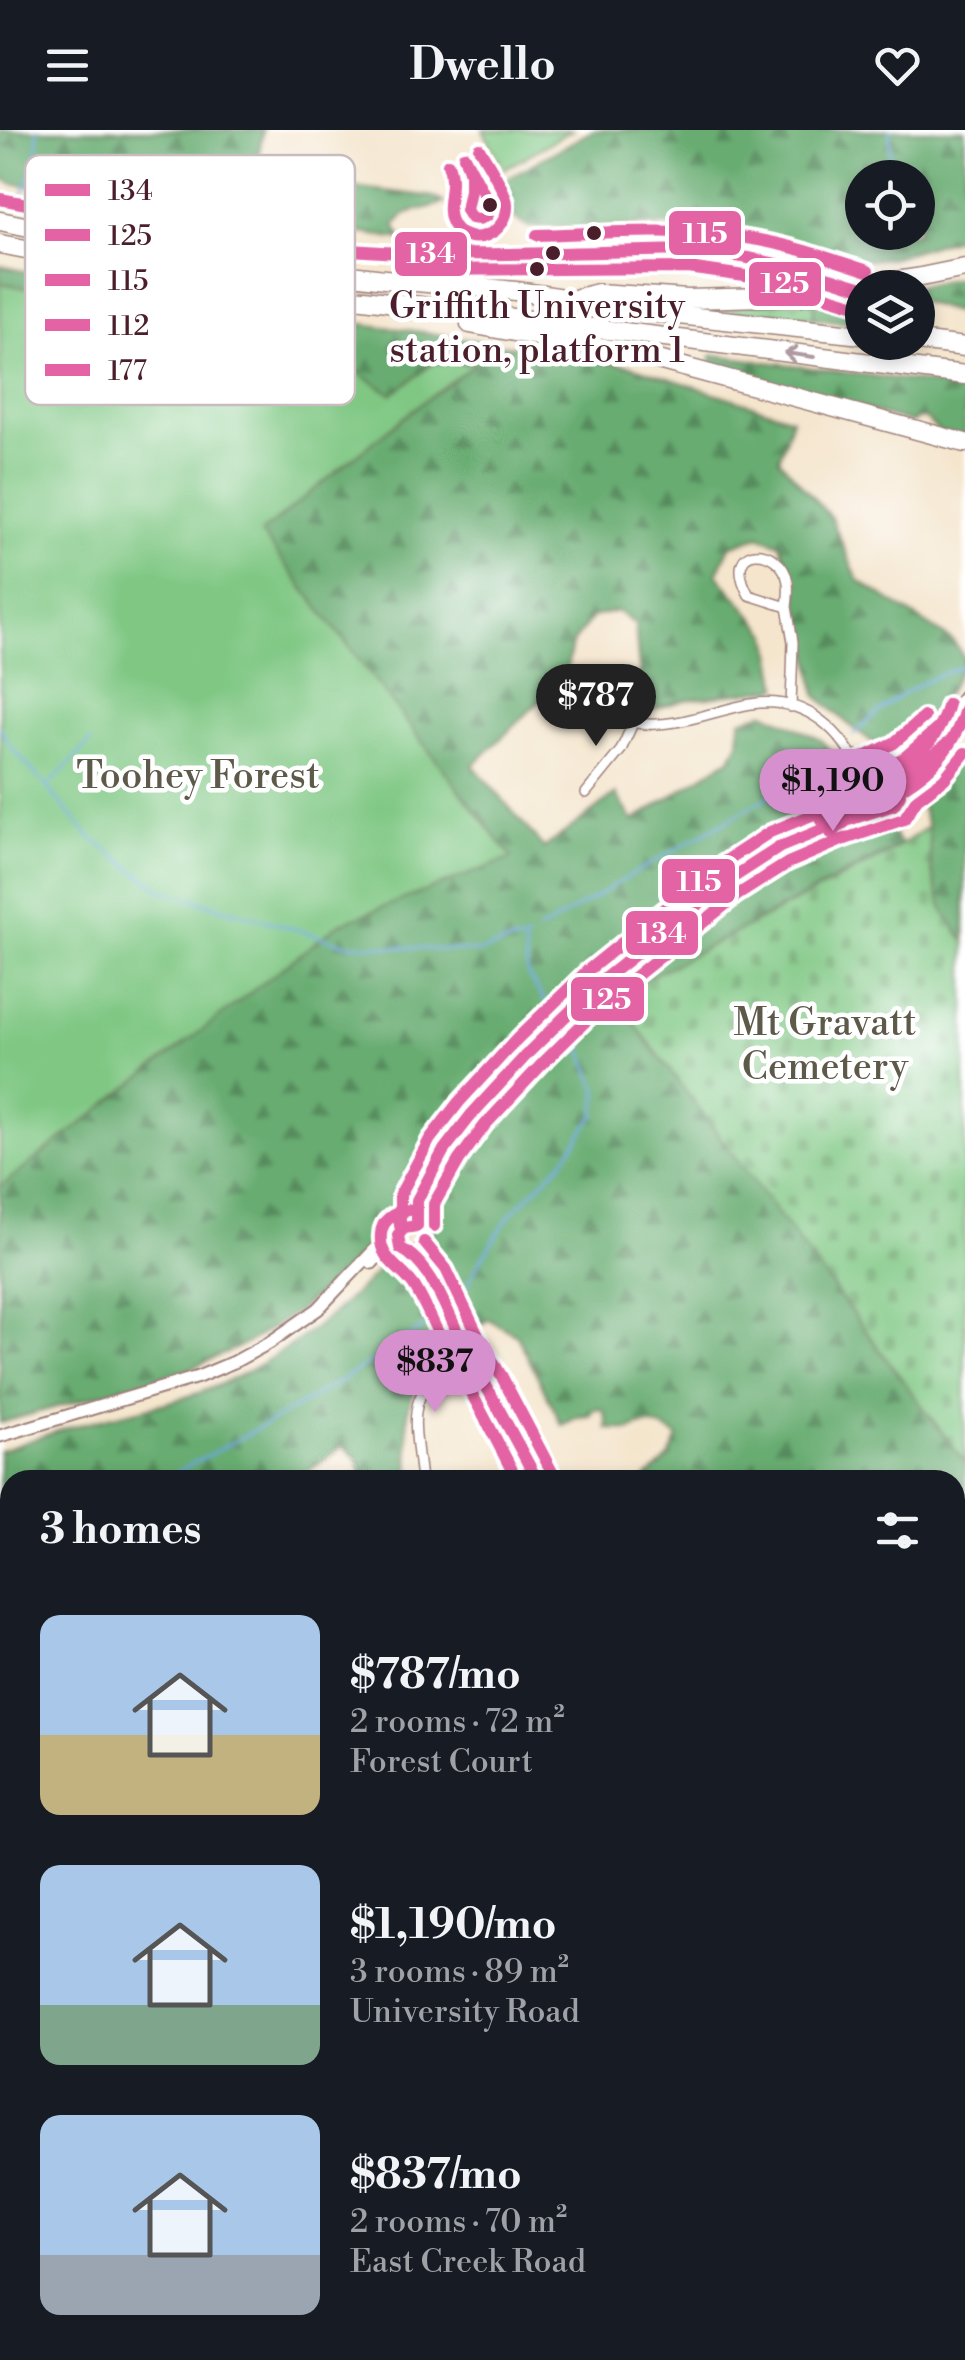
<!DOCTYPE html>
<html lang="en">
<head>
<meta charset="utf-8">
<style>
  :root { --surface:#171b24; --page:#20242c; --text:#f1f3f6; --muted:#9ea1a6; --accent:#d690ce }
  body { margin:0; font-family:"Libre Bodoni",serif; background:var(--page); color:var(--text); height:100vh; display:flex; flex-direction:column; font-size:38px; white-space:nowrap }
  * { box-sizing:border-box; margin:0 }
  p { font-size:32px; color:var(--muted) }
  .icon { flex:none; width:55px; height:55px; fill:none; stroke:currentColor; stroke-width:2; stroke-linecap:round; stroke-linejoin:round }
  .map { position:relative; flex:1; overflow:hidden }
  .drawer { position:absolute; left:0px; top:1340px; width:965px; height:890px; display:flex; flex-direction:column; background:var(--surface); border-radius:30px 30px 0 0; box-shadow:0 5px 15px #0003 }
  .drawer>* { flex:none }
  .fabs { position:absolute; left:845px; top:30px; display:grid; gap:20px }
  .fabs a { display:grid; place-items:center; width:90px; height:90px; border-radius:50%; background:var(--surface); box-shadow:0 5px 15px #0003; font-size:50px }
  .price { position:absolute; translate:-50% -85px; padding:0 22px; border-radius:35px; background:var(--accent); color:#111; font-size:32px; line-height:65px; filter:drop-shadow(0 2px 5px #0008) }
  .price::after { content:''; position:absolute; left:50%; top:60px; width:30px; height:22px; margin-left:-15px; background:inherit; clip-path:polygon(0 0,100% 0,50% 100%) }
  .price.active { background:#222; color:#fff }
  ul { padding:0; list-style:none }
  li { display:flex; align-items:center; gap:30px; height:250px; padding:0 40px }
  li span { display:grid; place-items:center; flex:none; width:280px; height:200px; border-radius:20px; color:#555 }
  li>.icon { margin-inline-start:auto }
  span .icon { width:120px; height:120px; fill:#fffc; stroke-width:1 }
  li b { font-size:42px }
  h2 { display:flex; justify-content:space-between; align-items:center; height:120px; padding:0 40px; font-size:42px }
  header { display:flex; justify-content:space-between; align-items:center; height:130px; padding:0 40px; background:var(--surface); font-size:45px; font-weight:700 }
  .map>svg:first-child { display:block }
  .grass { fill:url(#grass-dots); stroke:#647357; stroke-width:2.5 }
  .forest { fill:url(#forest-firs); stroke:#58664e; stroke-width:2.5; fill-rule:evenodd }
  .cemetery { fill:url(#cemetery-stones); stroke:#647357; stroke-width:2.5 }
  .park { fill:#7fc783; stroke:#647357; stroke-width:2.5 }
  .lines { fill:none; stroke-linecap:round; stroke-linejoin:round }
  .stream { stroke:#6da8de; stroke-width:2.5 }
  .minor-casing { stroke:#9f827c; stroke-width:12 }
  .tertiary-casing { stroke:#9f827c; stroke-width:15 }
  .trunk-casing { stroke:#9f827c; stroke-width:19 }
  .motorway-casing { stroke:#9f827c; stroke-width:21 }
  .minor { stroke:#fff; stroke-width:9 }
  .tertiary { stroke:#fff; stroke-width:11 }
  .trunk { stroke:#fff; stroke-width:15 }
  .motorway { stroke:#fff; stroke-width:18 }
  .bus-1-casing { stroke:#fff; stroke-width:20 }
  .bus-2-casing { stroke:#fff; stroke-width:20 }
  .bus-3-casing { stroke:#fff; stroke-width:20 }
  .bus-4-casing { stroke:#fff; stroke-width:20 }
  .bus-5-casing { stroke:#fff; stroke-width:20 }
  .bus-1 { stroke:#e463a4; stroke-width:12 }
  .bus-2 { stroke:#e463a4; stroke-width:12 }
  .bus-3 { stroke:#e463a4; stroke-width:12 }
  .bus-4 { stroke:#e463a4; stroke-width:12 }
  .bus-5 { stroke:#e463a4; stroke-width:12 }
  .oneway { stroke:#ae9aa0 }
  .bus-dot { fill:#4a1f2b; stroke:#fff; stroke-width:4 }
  .labels { text-anchor:middle; stroke-width:9; stroke-linejoin:round; paint-order:stroke }
  .bus-label { font-size:36px; fill:#4a1f2b; stroke:#fff }
  .park-label { font-size:38px; fill:#5d5a4a; stroke:#fff }
  .key { fill:#fff; stroke:#c9bcbf; stroke-width:2.5 }
  .key-label { font-size:28px; fill:#4a1f2b }
  .line-badge { stroke:#fff; stroke-width:4 }
  .badge-label { font-size:28px; text-anchor:middle; font-weight:bold; fill:#fff }
</style>
</head>
<body>
<header><svg class="icon" aria-label="menu" viewBox="0 0 24 24"><path d="M4 6h16M4 12h16M4 18h16"/></svg>Dwello<svg class="icon" aria-label="heart" viewBox="0 0 24 24"><path d="M12 20l-8-8c-3-5 5-10 8-4 3-6 11-1 8 4z"/></svg></header>
<div class="map">
<svg width="965" height="2230" viewBox="0 0 965 2230">
  <defs>
    <pattern id="grass-dots" width="8" height="8" patternUnits="userSpaceOnUse" patternTransform="scale(2.5)"><rect width="8" height="8" fill="#7fc783"/><path d="M2 2h.1M6 6h.1" fill="none" stroke="#6faa71" stroke-width="1.8" stroke-linecap="round"/></pattern>
    <pattern id="forest-firs" width="22" height="20" patternUnits="userSpaceOnUse" patternTransform="scale(2.5)"><rect width="22" height="20" fill="#67ac71"/><path d="M5 1l3.5 6h-7zM16 11l3.5 6h-7z" fill="#578b5d"/></pattern>
    <pattern id="cemetery-stones" width="16" height="16" patternUnits="userSpaceOnUse" patternTransform="scale(2.5)"><rect width="16" height="16" fill="#7fc783"/><path d="M2 7V4a2 2 0 0 1 4 0v3zM10 15v-3a2 2 0 0 1 4 0v3z" fill="#6faa71"/></pattern>
  </defs>
  <rect width="100%" height="100%" fill="#fff"/>
  <filter id="ink" filterUnits="userSpaceOnUse"><feTurbulence type="fractalNoise" baseFrequency=".01" numOctaves="2"/><feDisplacementMap in="SourceGraphic" scale="20" xChannelSelector="R" yChannelSelector="G"/><feConvolveMatrix kernelMatrix="1 2 1 2 8 2 1 2 1" color-interpolation-filters="sRGB"/></filter>
  <filter id="wash" filterUnits="userSpaceOnUse"><feTurbulence type="fractalNoise" baseFrequency=".0048" numOctaves="4" result="noise"/><feDisplacementMap in="SourceGraphic" scale="40" xChannelSelector="R" yChannelSelector="G"/><feGaussianBlur stdDeviation="2.25" result="paint"/><feColorMatrix in="noise" values="0 0 0 0 0 0 0 0 0 0 0 0 0 0 0 0 0 1.4 0 .05"/><feComposite in="paint" operator="in"/></filter>
  <g filter="url(#wash)">
    <rect width="100%" height="100%" fill="#f4e5cc"/>
    <path class="grass" d="M815,171L813,188L784,184L745,183L712,179L711,175Z"/>
    <path class="forest" d="M0,0H263L255,45L433,67L444,73L405,84L395,95L402,109L10,53L0,46Z
      M594,0H965V105L893,127L855,132L824,127L775,110L708,95L529,97C506,85 504,77 502,51ZM862,48H918V102H862Z
      M0,136L120,162L430,203L631,236L792,288L779,329L831,388L858,450L953,511L965,529C946,573 925,594 890,625L847,593L816,565C809,512 798,464 780,414L759,406L730,416L717,444L769,505L779,558L684,570L643,582L635,494L617,481L592,487L572,514L565,547L473,635L544,718L616,664L633,691L731,628L739,613L741,590L765,582L821,610L841,634L844,657L777,707L727,740L680,777L516,919L479,962L420,1036L405,1069L368,1119L298,1181L246,1214L187,1240L0,1293Z
      M965,146V185L918,171V158L912,157Z
      M862,166V194L813,188L815,171Z
      M714,225L965,258V308L939,302L925,288L916,289L912,293L773,253L725,235H711V227Z
      M965,612V812L942,779L932,743L928,697L918,668L942,645Z
      M861,694L888,696L901,715L675,834L965,1322V2174L955,2182V1350H644L670,1327L678,1307C662,1296 647,1289 629,1301L621,1299H607V1290L603,1279L594,1280L590,1286L578,1287L562,1295L517,1205L488,1189L470,1205L466,1202L431,1133L429,1121L433,1102L426,1088L425,1072L442,1042L485,984L500,967L528,945L550,912L611,848L797,719Z
      M389,1133L404,1134L418,1139L453,1222C443,1231 431,1237 422,1248C399,1277 409,1316 411,1350H365C356,1332 363,1328 342,1316L296,1350H10V1649L0,1651V1321C22,1314 43,1305 65,1299C116,1283 170,1276 219,1255C283,1227 337,1185 384,1134Z
      M0,1744H4L10,1753V1926L0,1927Z
      M0,1958H10V2049L0,2045Z
      M0,2068L10,2070V2220H619L620,2230H0Z
      M638,2220H905L892,2230H638Z"/>
    <path class="cemetery" d="M928,697L932,743L942,778L965,812V1333L623,878L628,858L884,726Z"/>
    <path class="park" d="M483,0H572L504,39Z
      M0,153L311,213L392,264L435,232L475,234L415,278L261,403L512,728L339,794L0,1057Z"/>
    <g class="lines">
      <path class="stream" d="M890,0L891,48
        M23,64C31,43 40,23 37,0
        M0,597L9,614L91,708L161,760L346,814L480,822L510,812L524,811
        M853,605C890,570 912,554 961,537
        M47,657L91,611
        M539,801L643,738L811,643L835,623
        M528,809L524,811L528,846L555,885
        M458,1174L478,1134L510,1085L562,1032L595,985L598,962L581,917L568,900
        M161,1350C256,1301 349,1250 436,1189
        M0,1427L10,1423"/>
    </g>
  </g>
  <g filter="url(#ink)">
    <g class="lines">
      <g class="minor-casing">
        <path id="minor" d="M787,477C788,469 789,460 788,452C782,414 719,411 749,465L787,477L793,512L791,577
          M576,561C595,574 614,590 637,593C676,599 714,580 751,574C807,565 844,602 864,649
          M855,625L874,641
          M586,663L621,620L633,593
          M421,1350C414,1284 402,1260 468,1225
          M707,2230L711,2220"/>
      </g>
      <g class="tertiary-casing">
        <path id="tertiary" d="M881,640C915,622 942,596 965,565
          M860 660a20 20 0 1 1 40 0a20 20 0 1 1-40 0Z
          M900,659C930,644 958,612 965,579
          M806,705L879,680
          M417,1096V1070L444,1020L472,984L565,886L613,842L726,752L807,698L861,657
          M404,1098L407,1075L417,1058
          M401,1118L410,1123L430,1147L468,1225L487,1255L537,1350
          M410,1123L420,1120C428,1112 426,1102 417,1096
          M372,1133C381,1122 389,1119 403,1121
          M0,1306L198,1247L236,1231L269,1213L318,1179L383,1111C393,1104 404,1094 417,1096
          M0,1936H10
          M0,1948H10
          M0,2056L10,2060
          M628,2230V2220"/>
      </g>
      <g class="trunk-casing">
        <path id="trunk" d="M955,2205L965,2198
          M921,2230L935,2220
          M950,2230L965,2219"/>
      </g>
      <g class="motorway-casing">
        <path id="motorway" d="M0,91C127,118 256,134 385,149C457,157 533,158 604,177L862,205
          M0,114L133,140L323,166L364,169L965,245
          M578,168L598,163L688,169L800,166L916,148L965,138
          M470,194L632,223L965,313
          M918,211L965,217"/>
      </g>
      <use href="#minor" class="minor"/>
      <use href="#tertiary" class="tertiary"/>
      <use href="#trunk" class="trunk"/>
      <use href="#motorway" class="motorway"/>
      <g class="bus-1-casing">
        <path id="bus-1" d="M0,69C112,91 225,108 339,119C455,129 573,122 689,120C749,125 805,139 862,158
          M820,689L861,657L869,644L904,628L936,600
          M417,1096V1070L444,1020L472,984L530,921L599,853L726,752L780,717L836,694L894,675L900,665V659C932,641 955,615 965,579
          M417,1096L404,1098L398,1105L400,1118C436,1136 450,1194 470,1227C493,1268 515,1309 537,1350"/>
      </g>
      <g class="bus-2-casing">
        <path id="bus-2" d="M412,140L688,138L773,150L856,175
          M831,703L873,670L881,658L914,642L948,613
          M414,1079C400,1081 382,1086 381,1104C378,1131 405,1139 416,1159C429,1181 439,1206 450,1229C457,1242 467,1255 474,1268C489,1295 503,1323 517,1350
          M434,1096V1074L459,1030L485,995L543,933L611,866L736,766L788,733L842,710L904,689L917,669L944,649L965,623"/>
      </g>
      <g class="bus-3-casing">
        <path id="bus-3" d="M537,105C604,103 672,97 740,107C784,113 826,127 868,141
          M809,675L848,645L859,630L894,613L924,587
          M400,1096V1065L430,1009L459,972L517,909L587,841L715,738L770,702L829,678L882,660C886,641 908,635 921,622C934,609 943,593 948,574
          M424,1112L446,1139L483,1216L502,1247L552,1342"/>
      </g>
      <g class="bus-4-casing">
        <path id="bus-4" d="M464,26L490,75L487,86L479,89L471,88L466,80L470,60V43Z"/>
      </g>
      <g class="bus-5-casing">
        <path id="bus-5" d="M448,34C457,57 442,77 453,95C470,121 509,103 507,74C507,63 485,29 479,18"/>
      </g>
      <use href="#bus-1" class="bus-1"/>
      <use href="#bus-2" class="bus-2"/>
      <use href="#bus-3" class="bus-3"/>
      <use href="#bus-4" class="bus-4"/>
      <use href="#bus-5" class="bus-5"/>
    </g>
    <defs><path id="oneway-shaft" d="M-6 0H5M1.5-3L5.5 0L1.5 3" fill="none" stroke-width="1.6" stroke-linecap="round" stroke-linejoin="round" transform="scale(2.5)"/></defs>
    <use class="oneway" href="#oneway-shaft" transform="translate(799 225) rotate(-172)"/>
  </g>
  <g class="bus-dot">
    <circle cx="490" cy="75" r="9"/>
    <circle cx="594" cy="103" r="9"/>
    <circle cx="553" cy="123" r="9"/>
    <circle cx="537" cy="139" r="9"/>
  </g>
  <g class="labels">
    <g class="bus-label">
      <text x="537" y="188">Griffith University<tspan x="537" dy="44">station, platform 1</tspan></text>
    </g>
    <g class="park-label">
      <text x="198" y="658">Toohey Forest</text>
      <text x="825" y="905">Mt Gravatt<tspan x="825" dy="44">Cemetery</tspan></text>
    </g>
  </g>
  <rect x="25" y="25" width="330" height="250" rx="15" class="key"/>
  <rect x="45" y="54" width="45" height="12" fill="#e463a4"/>
  <rect x="45" y="99" width="45" height="12" fill="#e463a4"/>
  <rect x="45" y="144" width="45" height="12" fill="#e463a4"/>
  <rect x="45" y="189" width="45" height="12" fill="#e463a4"/>
  <rect x="45" y="234" width="45" height="12" fill="#e463a4"/>
  <g class="key-label">
    <text x="108" y="70">134</text>
    <text x="108" y="115">125</text>
    <text x="108" y="160">115</text>
    <text x="108" y="205">112</text>
    <text x="108" y="250">177</text>
  </g>
  <g class="line-badge">
    <rect x="667" y="79" width="76" height="48" rx="10" fill="#e463a4"/>
    <rect x="393" y="100" width="76" height="48" rx="10" fill="#e463a4"/>
    <rect x="747" y="130" width="76" height="48" rx="10" fill="#e463a4"/>
    <rect x="660" y="727" width="77" height="48" rx="10" fill="#e463a4"/>
    <rect x="624" y="779" width="76" height="48" rx="10" fill="#e463a4"/>
    <rect x="569" y="845" width="77" height="48" rx="10" fill="#e463a4"/>
  </g>
  <g class="badge-label">
    <text x="705" y="113">115</text>
    <text x="431" y="133">134</text>
    <text x="785" y="163">125</text>
    <text x="699" y="761">115</text>
    <text x="662" y="813">134</text>
    <text x="607" y="879">125</text>
  </g>
</svg>
<div class="fabs">
<a><svg class="icon" aria-label="locate" viewBox="0 0 24 24"><circle cx="12" cy="12" r="6"/><path d="M12 2v4M12 18v4M2 12h4M18 12h4"/></svg></a>
<a><svg class="icon" aria-label="layers" viewBox="0 0 24 24"><path d="M12 4l9 5-9 5-9-5zM3 14l9 5 9-5"/></svg></a>
</div>
<b class="price active" style="left:596px;top:619px">$787</b>
<b class="price" style="left:833px;top:704px">$1,190</b>
<b class="price" style="left:435px;top:1285px">$837</b>
<section class="drawer">
<h2>3 homes<svg class="icon" aria-label="filters" viewBox="0 0 24 24"><path d="M4 7h16M4 17h16"/><circle cx="9" cy="7" r="2"/><circle cx="15" cy="17" r="2"/></svg></h2>
<ul>
<li><span style="background:linear-gradient(#a9c7e8 60%,#c2b280 0)"><svg class="icon" aria-label="home" viewBox="0 0 24 24"><path d="M3 11l9-7 9 7M6 9v11h12V9"/></svg></span><div><b>$787/mo</b><p>2 rooms · 72 m²</p><p>Forest Court</p></div></li>
<li><span style="background:linear-gradient(#a9c7e8 70%,#7fa58c 0)"><svg class="icon" aria-label="home" viewBox="0 0 24 24"><path d="M3 11l9-7 9 7M6 9v11h12V9"/></svg></span><div><b>$1,190/mo</b><p>3 rooms · 89 m²</p><p>University Road</p></div></li>
<li><span style="background:linear-gradient(#a9c7e8 70%,#9aa5b1 0)"><svg class="icon" aria-label="home" viewBox="0 0 24 24"><path d="M3 11l9-7 9 7M6 9v11h12V9"/></svg></span><div><b>$837/mo</b><p>2 rooms · 70 m²</p><p>East Creek Road</p></div></li>
</ul>
</section>
</div>
</body>
</html>
